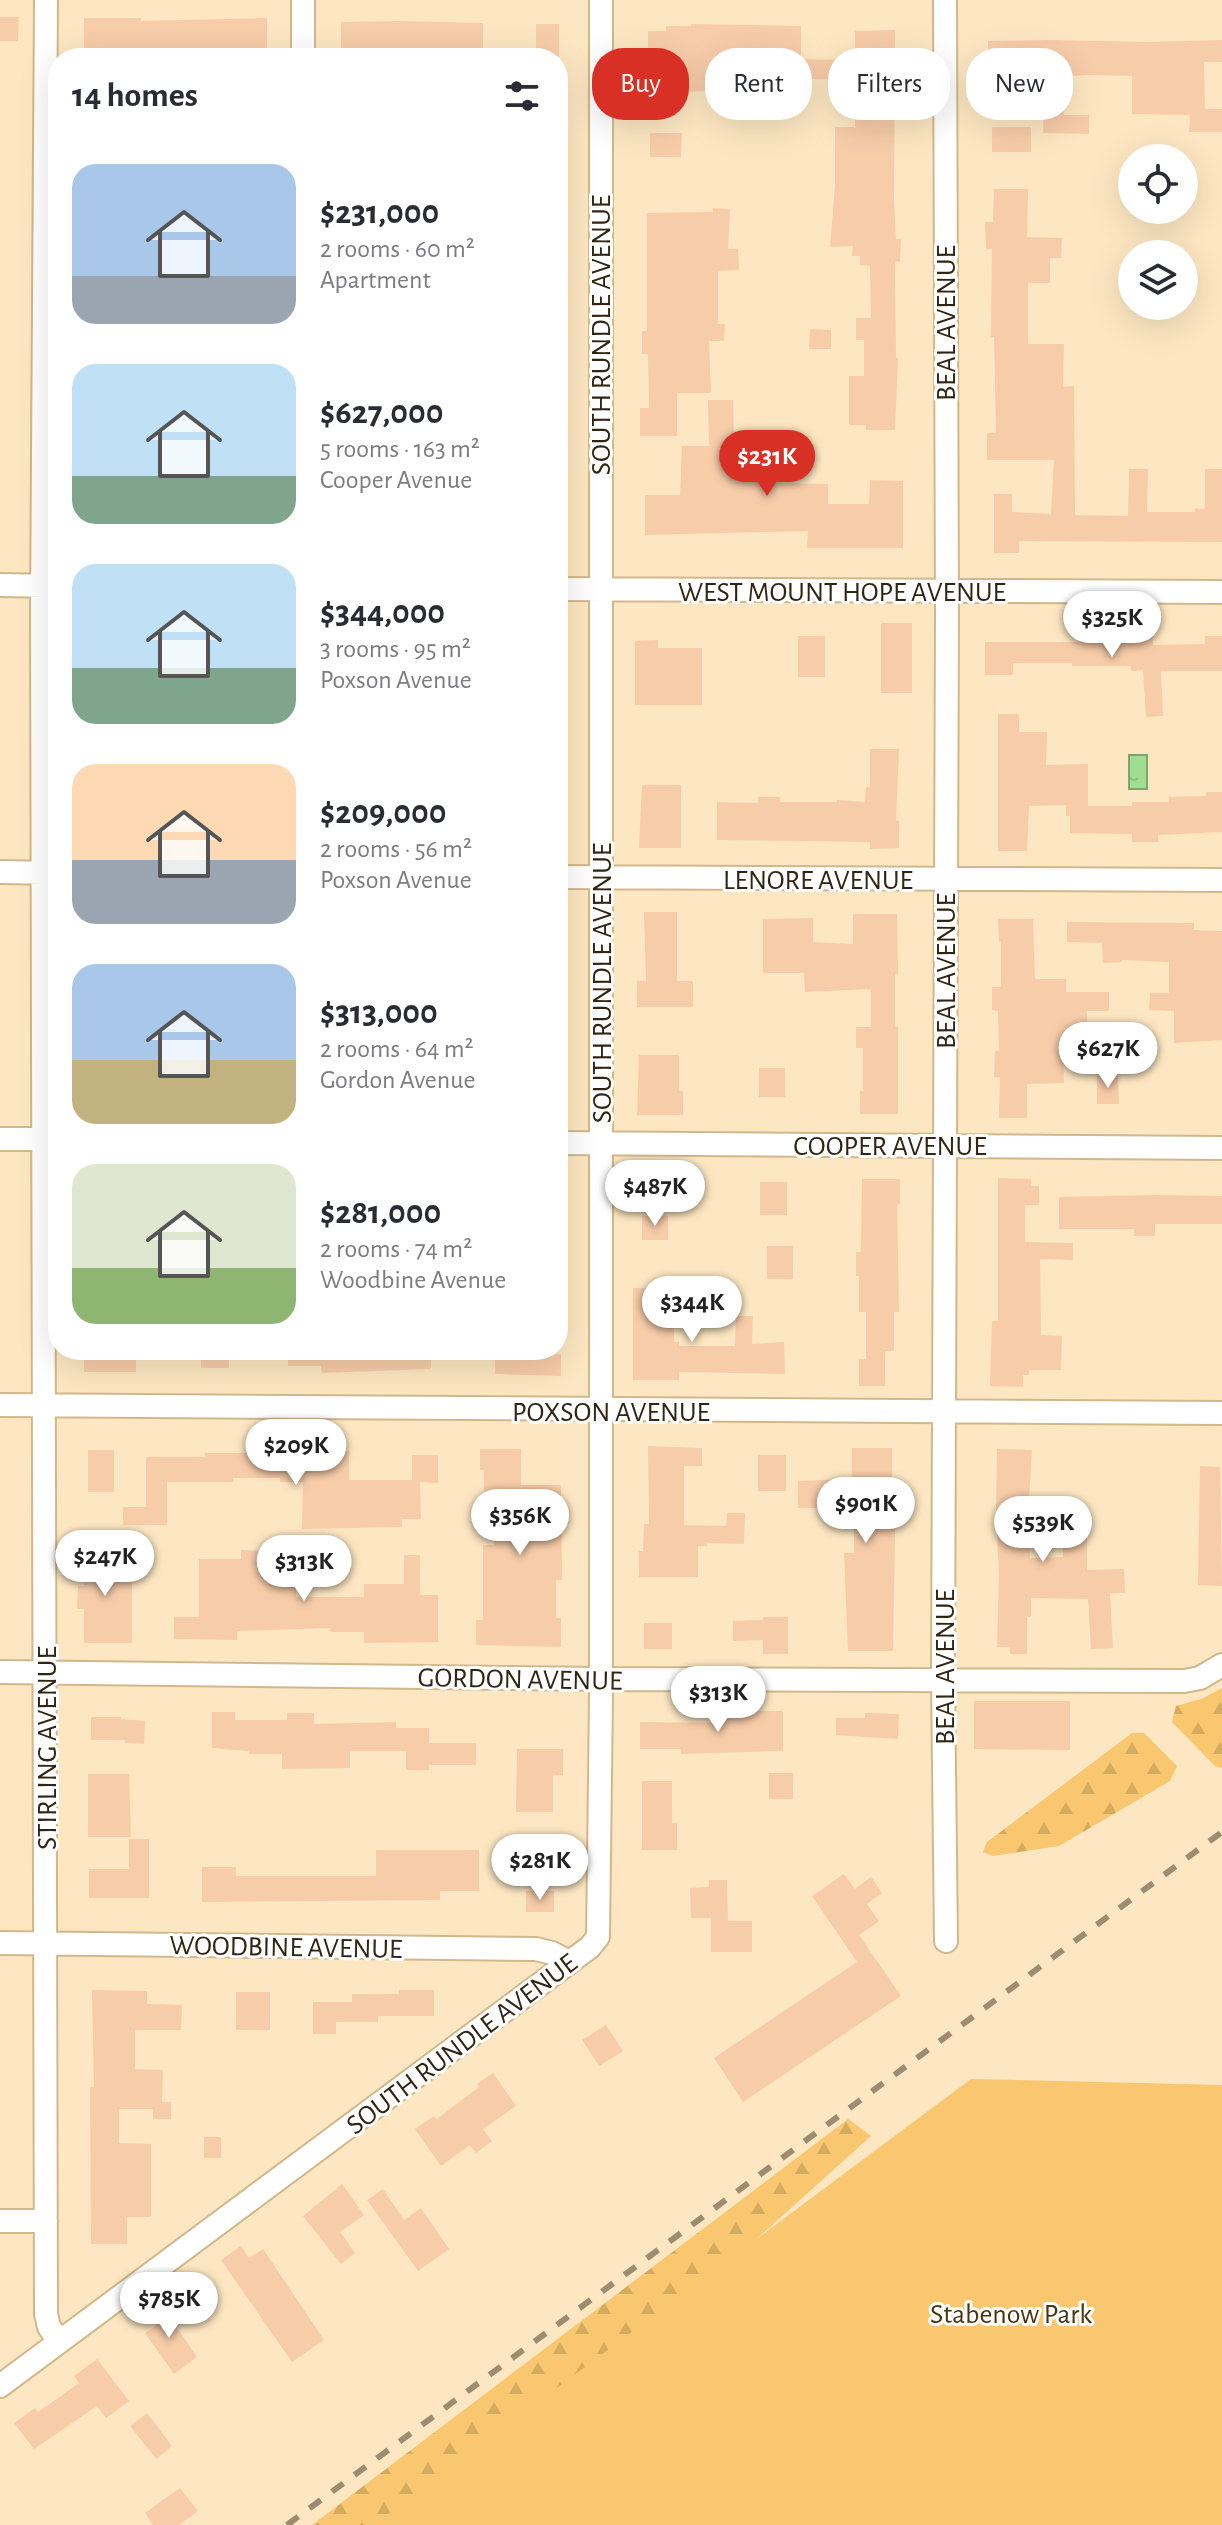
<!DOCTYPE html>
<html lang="en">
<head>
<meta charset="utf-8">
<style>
  :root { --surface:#fff; --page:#f2f2f3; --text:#2b2b33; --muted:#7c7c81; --accent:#d93025 }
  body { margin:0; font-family:"Alegreya Sans",sans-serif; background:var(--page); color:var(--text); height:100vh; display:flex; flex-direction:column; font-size:30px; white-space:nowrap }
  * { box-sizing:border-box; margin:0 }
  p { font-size:26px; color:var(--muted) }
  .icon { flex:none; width:44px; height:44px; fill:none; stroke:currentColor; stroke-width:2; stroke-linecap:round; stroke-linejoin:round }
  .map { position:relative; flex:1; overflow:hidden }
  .panel { position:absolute; left:48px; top:48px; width:520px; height:1312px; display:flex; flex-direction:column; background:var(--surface); border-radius:32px; box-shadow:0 8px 32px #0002 }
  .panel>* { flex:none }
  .top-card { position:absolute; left:592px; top:48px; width:510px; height:72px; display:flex; gap:16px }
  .buttons { position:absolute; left:1118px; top:144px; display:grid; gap:16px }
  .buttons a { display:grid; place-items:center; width:80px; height:80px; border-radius:50%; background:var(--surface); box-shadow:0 8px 32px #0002; font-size:40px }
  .price { position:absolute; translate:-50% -68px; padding:0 18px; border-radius:28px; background:#fff; color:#222; font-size:26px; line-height:52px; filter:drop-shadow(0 2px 4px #0008) }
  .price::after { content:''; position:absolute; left:50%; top:48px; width:24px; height:18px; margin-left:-12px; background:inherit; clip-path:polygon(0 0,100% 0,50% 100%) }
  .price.active { background:var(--accent); color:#fff }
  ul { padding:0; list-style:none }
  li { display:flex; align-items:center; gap:24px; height:200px; padding:0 24px }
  li span { display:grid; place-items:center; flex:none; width:224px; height:160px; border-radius:24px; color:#555 }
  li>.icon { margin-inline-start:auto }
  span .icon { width:96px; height:96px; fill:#fffc; stroke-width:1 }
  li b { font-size:34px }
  h2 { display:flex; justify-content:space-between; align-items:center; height:96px; padding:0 24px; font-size:34px }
  .chip { padding:0 28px; border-radius:32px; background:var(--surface); box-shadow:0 8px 32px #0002; font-size:28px; line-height:72px }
  .chip.active { background:var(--accent); color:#fff }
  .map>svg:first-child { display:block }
  .forest { fill:url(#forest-firs) }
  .park { fill:#f8c76f }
  .water { fill:url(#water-ripples); stroke:#7ea66c; stroke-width:2 }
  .building { fill:#f7cca9 }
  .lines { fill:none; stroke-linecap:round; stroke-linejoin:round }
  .minor-casing { stroke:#d2b78a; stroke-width:26 }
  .minor { stroke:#fff; stroke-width:22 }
  .rail { stroke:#9d8c70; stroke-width:6; stroke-dasharray:14 14; stroke-linecap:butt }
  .labels { text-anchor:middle; stroke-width:6; stroke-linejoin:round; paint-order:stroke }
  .street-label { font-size:28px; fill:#302513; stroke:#fff }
  .park-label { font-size:28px; fill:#49350e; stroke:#fff }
</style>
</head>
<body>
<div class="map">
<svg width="1222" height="2525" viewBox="0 0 1222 2525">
  <defs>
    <pattern id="forest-firs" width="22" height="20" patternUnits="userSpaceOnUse" patternTransform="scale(2)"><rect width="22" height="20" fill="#f8c76f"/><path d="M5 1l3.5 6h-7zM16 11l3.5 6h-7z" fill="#d5ab5f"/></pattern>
    <pattern id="water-ripples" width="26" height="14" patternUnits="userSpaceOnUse" patternTransform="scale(2)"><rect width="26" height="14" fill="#9fde92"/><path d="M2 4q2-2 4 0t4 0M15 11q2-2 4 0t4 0" fill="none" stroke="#89be7d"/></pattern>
  </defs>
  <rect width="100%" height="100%" fill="#fde7c2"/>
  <path class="forest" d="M1222,1688V1768L1215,1766L1172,1722L1176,1706L1201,1699Z
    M1132,1733H1144L1177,1766L1170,1781L1059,1846L993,1856L983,1852L987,1842Z
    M848,2119L871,2136L456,2510L482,2525H312Z"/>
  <path class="park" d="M971,2079L1222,2085V2525H373Z"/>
  <path class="water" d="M1129,755H1147V789H1129Z"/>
  <path class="building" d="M0,17H19L18,41H0Z
    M84,18H141V21L267,18V58H162V54H111V57H84Z
    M400,21L483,23V58L400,54V58H341V22Z
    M536,24H559V57H536Z
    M691,24L801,26V56H755V68H733V90L683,92L682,80L659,79L660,57H648V31H666V26H691Z
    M895,30L894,201L896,239H901L900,262L895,261L896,358H898L895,430H866V425H849V376H864V340H856V318H871L870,266L860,265V256H852L853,246L830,247L835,185V127H855V80L809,79V83H789V59L855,60V31Z
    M1055,40L1149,42L1222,40V62H1204L1205,109H1222V132H1189L1190,115L1132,114V76L1091,75L1065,76L1064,115H1089V134L1043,133L1044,81L988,82V41Z
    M992,127H1031V152H992Z
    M650,133H682L681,157H650Z
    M994,189H1028L1027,237L1062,238L1061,258H1050V283H1028V344H1064L1063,387L1074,386L1075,515L1128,516L1129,469H1148L1147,512H1195V508L1205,509V469H1222V542L1019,541V553H994V494H1012V512L1051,514L1054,460H987V433H996L994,337H991L992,249H986L985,222H993Z
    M713,208L730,209L728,249H738L739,270L718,271V324H725L724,341H709L711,393H677V436H640V408H649L648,354H642V331H647V213L713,212Z
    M810,329L831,330V349H809Z
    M708,400H733L734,440H759L758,483L828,484V504H869L870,480L903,481V548H807L808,531L645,535V495H680L682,446H709Z
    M881,623H912V693H881Z
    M1095,635L1153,636V645L1205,644V636H1222V671H1161L1163,716L1146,717L1143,670L1131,671V666H1072V663H1013V675H985V642H1095Z
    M798,636H825V677H798Z
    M658,640V648H702V705H635V641Z
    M998,714H1019V732H1047L1046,765L1088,764V806H1132V802H1169V797L1206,796V792H1222V832L1158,835V842H1132V834L1070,833V816H1066V805L1029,806L1027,851H998Z
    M870,749H899L896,821H899V848L870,849V842L717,840V802L758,803V797H780V802H837V800L865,802L866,787H870Z
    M642,785H681V848H639Z
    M644,912H677V981H693V1007H637V981H646Z
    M853,914H897L898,974H895V1027H898V1114H860V1091H863V1048H856V1027H871V989L805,992L804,973H763V919L813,918V942L853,944Z
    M998,919H1033L1035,979H1066V992H1109V1011H1087V1047H1063L1064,1083L1027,1084V1118H999L1000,1077H994L995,1051H999L998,1011L992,1010V987H1001V941H999Z
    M1067,922L1194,923V930L1222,931V1040L1174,1043V1011L1149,1010L1150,993H1169V962L1122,960V962L1103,963L1102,943L1067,942Z
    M639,1055H679V1091H683V1115H637Z
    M759,1068H785V1097H759Z
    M1097,1076H1118L1119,1104H1097Z
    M998,1178L1031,1179V1186H1039V1205H1025V1242L1073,1243V1260L1040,1259L1041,1335L1062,1336L1061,1370H1029V1375H1023V1387L990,1386L992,1321H998Z
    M862,1179H900V1204H897L899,1312H894V1351H885V1386H859V1359H866V1312H859V1276H856V1252H861Z
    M760,1182H787V1215H760Z
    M1155,1195L1222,1196V1224H1155V1236H1134V1229H1059V1197Z
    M642,1216H668V1240H642Z
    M767,1246H793V1279H767Z
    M633,1288H674V1342H679V1346H735L736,1316H753L752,1344L784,1342L785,1374L679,1372V1380H633Z
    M84,1350H136V1372H84Z
    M201,1350H229V1368H201Z
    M288,1350H431V1369L322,1373L321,1366H288Z
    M495,1354H561V1376L495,1374Z
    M648,1446L702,1448V1466H684V1525L726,1526L727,1513H745L744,1544L707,1543V1546H698V1577H639V1551H643L644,1524H649Z
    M852,1448H892V1479H896L893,1651H848L844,1553H854V1501H821V1508H798V1481L852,1479Z
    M480,1449H521V1485H561L562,1580H556V1618H561V1647L476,1645V1620H483V1545H494L492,1492H484V1470H480Z
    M997,1449L1032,1450L1028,1515L1030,1558L1063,1557V1529H1087V1570L1124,1569L1125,1593H1110L1113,1648L1091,1649L1088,1599L1031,1598V1617H1027V1654H1010V1647H997L999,1575L996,1511Z
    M88,1450H114V1492H88Z
    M320,1451H349V1480H412V1455H438V1483L420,1482L421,1519H402V1527L302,1529L303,1482H280V1478H233V1482H167V1525H123V1507H146V1457H205V1453H320Z
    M758,1455H786V1491H758Z
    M1200,1466L1220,1467L1222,1586L1198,1585Z
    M84,1546H118V1577H132V1643H84V1609H77L78,1586H84Z
    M241,1550L295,1552L296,1597H364V1584H404V1555H420V1595H438V1642L364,1643V1632H330V1628L237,1631V1640L174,1639V1617H199V1559H241Z
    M763,1617H788V1654H763V1640L733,1641V1621L763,1620Z
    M644,1623H672V1649H644Z
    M974,1701H1070V1750L974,1749Z
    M717,1711H783V1751L681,1754V1749H640V1722L717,1723Z
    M212,1712H235V1720H287V1713H314V1724L396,1722V1728H429V1743H476V1765H429V1770H406V1751H350V1768L282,1769V1754H249V1751L212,1748Z
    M865,1713L899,1714L898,1739L836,1735V1718H865Z
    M91,1717H121V1719L145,1721L144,1744L125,1743V1740H91Z
    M517,1749H563V1775H553V1812H516Z
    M769,1773H793V1799H769Z
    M88,1774H129L131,1837H88Z
    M642,1781H672V1823H677V1850H642Z
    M129,1839H149V1898H89V1869H129Z
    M376,1850H479V1891H440V1900L202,1902V1867H236V1876H376Z
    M844,1874L855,1889L871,1877L882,1893L867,1904L879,1921L859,1935L901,1996L743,2102L714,2058L857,1962L812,1896Z
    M709,1880H727L728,1921H752V1952H711V1918H691L690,1888L709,1887Z
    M526,1891H554V1912H526Z
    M92,1990L147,1991V2004L182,2005L181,2030H135V2069L163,2070L162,2102H171V2119H153V2109H119V2143L151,2144V2217H127V2244H91L90,2087H94Z
    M399,1990H434V2016H378V2022H336V2034H313V2002H352V1994H399Z
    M236,1992H270V2030H236Z
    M606,2025L623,2051L599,2066L582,2040Z
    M493,2073L516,2106L483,2129L492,2141L476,2153L470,2145L441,2166L415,2129L434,2116L437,2119L479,2087L477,2084Z
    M204,2137H221V2158H204Z
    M342,2184L364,2215L340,2232L355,2253L341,2264L303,2216Z
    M383,2189L404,2220L421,2208L449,2249L418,2271L367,2200Z
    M241,2246L249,2258L263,2249L324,2340L292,2362L221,2260Z
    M160,2303L197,2357L174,2374L145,2333L156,2326L146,2312Z
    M97,2359L129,2401L106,2418L97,2406L34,2449L14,2423L35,2408L38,2412L79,2383L74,2376Z
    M147,2413L172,2446L156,2459L130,2426Z
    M180,2488L198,2511L179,2525H153L145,2513Z"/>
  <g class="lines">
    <g class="minor-casing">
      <path id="minor" d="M46,0L42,610L46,2314L49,2327L59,2341
        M945,0L947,617L943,1679L946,1941
        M303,58V0
        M0,585L58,586
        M558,589L1222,592
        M0,872L57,873
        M558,877L1222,880
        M0,1139H57
        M558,1143L1222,1148
        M0,1405L1222,1413
        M0,1672L601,1679L1184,1681L1200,1678L1222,1665
        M0,1943L536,1949L552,1953L569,1962
        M0,2221H46
        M0,2386L590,1947L598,1937L601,1697V0"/>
    </g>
    <use href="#minor" class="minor"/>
    <path class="rail" d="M287,2525L1222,1832"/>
  </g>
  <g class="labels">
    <g class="street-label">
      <text transform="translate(945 323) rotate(-90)" y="10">BEAL AVENUE</text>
      <text transform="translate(600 335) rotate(-90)" y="10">SOUTH RUNDLE AVENUE</text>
      <text x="842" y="601">WEST MOUNT HOPE AVENUE</text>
      <text x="818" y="889">LENORE AVENUE</text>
      <text transform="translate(945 971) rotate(-90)" y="10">BEAL AVENUE</text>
      <text transform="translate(601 983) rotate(-90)" y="10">SOUTH RUNDLE AVENUE</text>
      <text x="890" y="1155">COOPER AVENUE</text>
      <text x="611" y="1421">POXSON AVENUE</text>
      <text transform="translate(944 1667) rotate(-90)" y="10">BEAL AVENUE</text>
      <text transform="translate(520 1678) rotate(1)" y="10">GORDON AVENUE</text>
      <text transform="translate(46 1748) rotate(-90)" y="10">STIRLING AVENUE</text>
      <text transform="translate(286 1946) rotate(1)" y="10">WOODBINE AVENUE</text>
      <text transform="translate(461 2043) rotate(-37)" y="10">SOUTH RUNDLE AVENUE</text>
    </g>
    <g class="park-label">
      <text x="1011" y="2323">Stabenow Park</text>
    </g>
  </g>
</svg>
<div class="buttons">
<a><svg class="icon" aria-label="locate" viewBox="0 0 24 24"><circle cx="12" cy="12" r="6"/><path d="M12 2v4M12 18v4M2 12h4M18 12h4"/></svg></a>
<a><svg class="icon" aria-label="layers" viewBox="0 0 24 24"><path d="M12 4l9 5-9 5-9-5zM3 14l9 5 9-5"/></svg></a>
</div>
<b class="price active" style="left:767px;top:498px">$231K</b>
<b class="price" style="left:1112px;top:659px">$325K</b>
<b class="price" style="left:1108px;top:1090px">$627K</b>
<b class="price" style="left:655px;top:1228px">$487K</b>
<b class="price" style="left:692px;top:1344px">$344K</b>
<b class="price" style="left:296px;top:1487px">$209K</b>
<b class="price" style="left:866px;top:1545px">$901K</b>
<b class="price" style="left:520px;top:1557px">$356K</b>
<b class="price" style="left:1043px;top:1564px">$539K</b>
<b class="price" style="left:105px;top:1598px">$247K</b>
<b class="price" style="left:304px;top:1603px">$313K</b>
<b class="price" style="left:718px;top:1734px">$313K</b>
<b class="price" style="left:540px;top:1902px">$281K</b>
<b class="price" style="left:169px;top:2340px">$785K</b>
<div class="top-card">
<a class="chip active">Buy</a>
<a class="chip">Rent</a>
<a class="chip">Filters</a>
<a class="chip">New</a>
</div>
<section class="panel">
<h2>14 homes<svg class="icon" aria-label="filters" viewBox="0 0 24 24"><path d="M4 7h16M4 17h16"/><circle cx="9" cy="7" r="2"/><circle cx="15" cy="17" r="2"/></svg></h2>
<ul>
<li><span style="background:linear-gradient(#a9c7e8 70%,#9aa5b1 0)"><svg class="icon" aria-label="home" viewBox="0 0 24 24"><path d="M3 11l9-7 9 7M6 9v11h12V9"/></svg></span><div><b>$231,000</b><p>2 rooms · 60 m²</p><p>Apartment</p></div></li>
<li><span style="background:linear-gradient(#bfe0f5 70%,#7fa58c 0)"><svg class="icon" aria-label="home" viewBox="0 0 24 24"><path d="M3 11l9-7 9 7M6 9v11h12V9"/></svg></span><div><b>$627,000</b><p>5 rooms · 163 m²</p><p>Cooper Avenue</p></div></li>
<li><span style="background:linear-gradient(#bfe0f5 65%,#7fa58c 0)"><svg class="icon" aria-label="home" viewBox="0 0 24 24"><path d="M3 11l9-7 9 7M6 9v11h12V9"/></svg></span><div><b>$344,000</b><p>3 rooms · 95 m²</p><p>Poxson Avenue</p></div></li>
<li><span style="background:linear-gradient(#ffd9b3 60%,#9aa5b1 0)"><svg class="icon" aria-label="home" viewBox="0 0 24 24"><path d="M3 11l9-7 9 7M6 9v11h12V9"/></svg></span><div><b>$209,000</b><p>2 rooms · 56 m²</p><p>Poxson Avenue</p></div></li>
<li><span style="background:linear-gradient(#a9c7e8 60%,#c2b280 0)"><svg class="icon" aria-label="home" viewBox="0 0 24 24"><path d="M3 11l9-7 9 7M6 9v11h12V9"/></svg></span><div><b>$313,000</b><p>2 rooms · 64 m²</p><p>Gordon Avenue</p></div></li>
<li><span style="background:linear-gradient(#dfe7d0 65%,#8fb573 0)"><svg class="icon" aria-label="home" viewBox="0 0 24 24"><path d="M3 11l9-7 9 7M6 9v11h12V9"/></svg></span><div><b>$281,000</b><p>2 rooms · 74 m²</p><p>Woodbine Avenue</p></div></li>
</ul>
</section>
</div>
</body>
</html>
